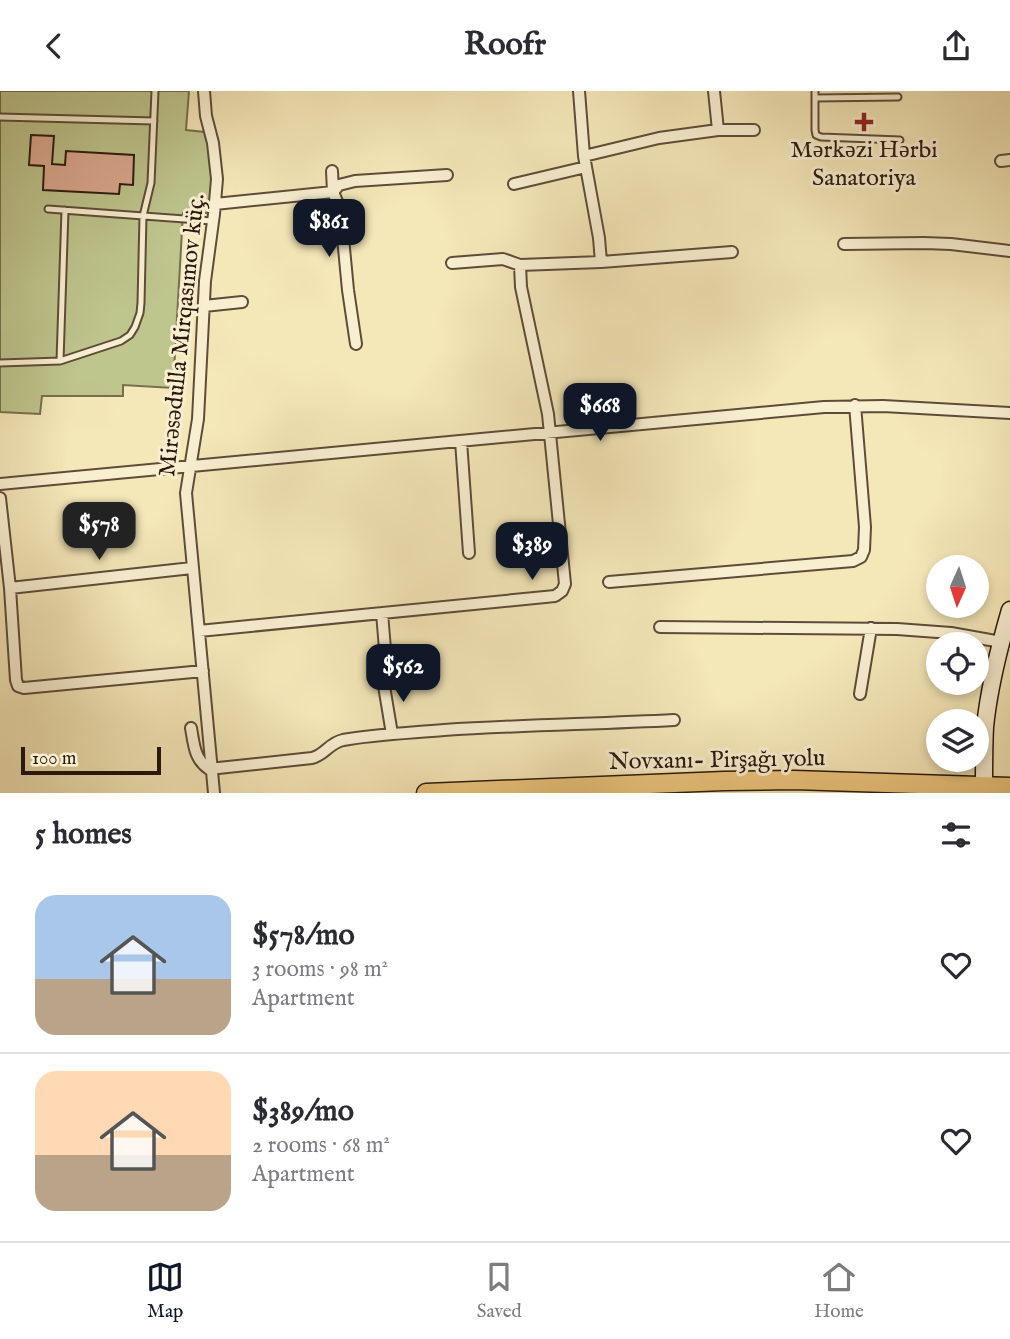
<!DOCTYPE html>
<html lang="en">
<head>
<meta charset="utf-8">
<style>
  :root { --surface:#fff; --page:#f7f7f7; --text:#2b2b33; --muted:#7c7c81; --line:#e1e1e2; --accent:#111827 }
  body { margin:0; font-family:"IM FELL English",serif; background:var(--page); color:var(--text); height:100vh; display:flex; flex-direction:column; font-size:26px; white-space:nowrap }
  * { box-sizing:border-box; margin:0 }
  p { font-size:23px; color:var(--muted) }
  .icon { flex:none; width:38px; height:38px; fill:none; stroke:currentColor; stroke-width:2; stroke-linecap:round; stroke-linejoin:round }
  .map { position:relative; height:702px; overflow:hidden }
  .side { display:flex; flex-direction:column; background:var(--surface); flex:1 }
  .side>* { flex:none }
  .needle { width:46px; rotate:183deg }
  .buttons { position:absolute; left:926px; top:464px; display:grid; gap:14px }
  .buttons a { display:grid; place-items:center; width:63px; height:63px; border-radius:50%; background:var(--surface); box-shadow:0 4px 10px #0003; font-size:35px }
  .scale { position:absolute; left:21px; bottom:18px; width:140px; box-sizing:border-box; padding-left:7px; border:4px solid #2c190d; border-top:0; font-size:19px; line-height:24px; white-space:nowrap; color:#2c190d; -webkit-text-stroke:5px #f8efd1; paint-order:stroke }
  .price { position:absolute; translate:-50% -60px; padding:0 16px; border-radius:14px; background:var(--accent); color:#fff; font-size:23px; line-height:46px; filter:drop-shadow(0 2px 4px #0008) }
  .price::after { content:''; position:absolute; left:50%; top:42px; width:21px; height:16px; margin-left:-10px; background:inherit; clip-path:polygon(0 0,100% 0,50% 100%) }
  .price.selected { background:#222; color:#fff }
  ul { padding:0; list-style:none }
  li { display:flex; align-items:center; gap:21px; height:175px; padding:0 35px }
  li+li { border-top:2px solid var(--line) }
  li span { display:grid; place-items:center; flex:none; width:196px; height:140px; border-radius:21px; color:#555 }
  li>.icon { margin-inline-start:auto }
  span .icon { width:84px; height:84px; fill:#fffc; stroke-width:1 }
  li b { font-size:30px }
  h2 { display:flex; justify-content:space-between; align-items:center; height:84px; padding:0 35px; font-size:30px }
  header { display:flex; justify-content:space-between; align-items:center; height:91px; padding:0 35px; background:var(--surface); font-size:32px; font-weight:700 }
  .tab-bar { display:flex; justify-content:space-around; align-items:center; height:98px; border-top:2px solid var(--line); background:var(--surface); font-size:19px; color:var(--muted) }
  .tab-bar a { display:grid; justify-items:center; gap:4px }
  .tab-bar .selected { color:var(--accent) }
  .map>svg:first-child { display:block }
  .green { fill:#bec58d; stroke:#756f4d; stroke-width:2 }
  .building { fill:#dba990; stroke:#2c190d; stroke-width:2 }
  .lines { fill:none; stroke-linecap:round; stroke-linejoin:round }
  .lane-casing { stroke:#5e4c38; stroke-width:9 }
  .street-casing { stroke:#5e4c38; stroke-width:14 }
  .secondary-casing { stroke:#2c190d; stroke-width:19 }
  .primary-casing { stroke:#2c190d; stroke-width:21 }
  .lane { stroke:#f8efd1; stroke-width:5 }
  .street { stroke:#f8efd1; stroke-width:10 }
  .secondary { stroke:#f8efd1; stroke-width:16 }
  .primary { stroke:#eac47c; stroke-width:18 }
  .poi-dot { fill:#8f2418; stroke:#f8efd1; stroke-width:2.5 }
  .labels { text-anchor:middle; stroke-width:6; stroke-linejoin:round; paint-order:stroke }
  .poi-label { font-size:24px; fill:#2c190d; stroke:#f8efd1 }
  .street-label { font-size:24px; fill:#2c190d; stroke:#f8efd1 }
</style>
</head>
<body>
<header><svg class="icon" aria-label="back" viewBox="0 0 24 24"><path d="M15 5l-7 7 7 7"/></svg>Roofr<svg class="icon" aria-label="share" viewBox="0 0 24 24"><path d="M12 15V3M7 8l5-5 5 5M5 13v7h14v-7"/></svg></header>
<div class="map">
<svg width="1010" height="702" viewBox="0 0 1010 702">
  <rect width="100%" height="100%" fill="#f4e7b8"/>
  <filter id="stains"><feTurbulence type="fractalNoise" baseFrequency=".00286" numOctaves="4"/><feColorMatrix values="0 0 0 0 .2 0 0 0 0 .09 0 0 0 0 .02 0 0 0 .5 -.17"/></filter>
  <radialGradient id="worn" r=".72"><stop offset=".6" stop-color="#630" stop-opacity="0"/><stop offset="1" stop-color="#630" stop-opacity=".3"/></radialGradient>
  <path class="green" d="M0,0H189L186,39L205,41C216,66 213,96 207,122H183L173,297L123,294V305H42L40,323L0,321Z"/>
  <path class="building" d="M31,44L54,45L52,73L65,74L66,60L134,64L133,94L120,93L119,103L43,99L44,75L29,74Z"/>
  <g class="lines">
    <g class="lane-casing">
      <path id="lane" d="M815,0V39L816,44L821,46L900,49
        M815,7L898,6
        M0,26L154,30
        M48,118L212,130
        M60,270L65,119
        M0,272L60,270L121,250L130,244L135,236L140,222L141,212L143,125L151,92L155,0"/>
    </g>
    <g class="street-casing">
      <path id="street" d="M204,0L206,25L213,52L217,88L214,123L205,190L198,328L186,402L214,702
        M579,0L584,65L599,147L601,171
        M718,39H754
        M584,65L659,47L718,39L714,0
        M1001,70L1010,69
        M332,80L333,101L338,113L341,126L348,199L356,253
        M514,93L586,76
        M215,113L333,101L339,94L355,90L447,84
        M844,153L924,152L951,153L1010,160
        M452,172L503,168L520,174L601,171L732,161
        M204,215L242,211
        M461,350L469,462
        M0,393L824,316L883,315L1010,322
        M0,407L10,497L16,589L18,595L24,597L203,580
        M609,491L853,470L861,466L864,459L865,436L855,314
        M10,497L192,477
        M382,522L386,570
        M660,536L897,538L951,542L1001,551
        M199,540L555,505L562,500L565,493L548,323L521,196L520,174
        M383,589L392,643
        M860,603L871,537
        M191,637C194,653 194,668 209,678L312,667C325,664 329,652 343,649C376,643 410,642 444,639C520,634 597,633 674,629"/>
    </g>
    <g class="secondary-casing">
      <path id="secondary" d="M984,695C984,675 984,655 985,636C989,596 999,557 1010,519"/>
    </g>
    <g class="primary-casing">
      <path id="primary" d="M426,702L724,690L794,689L1010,696"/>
    </g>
    <use href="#lane" class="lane"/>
    <use href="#street" class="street"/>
    <use href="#secondary" class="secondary"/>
    <use href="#primary" class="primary"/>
  </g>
  <path class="poi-dot" d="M860.5 20.5h7v7h7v7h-7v7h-7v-7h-7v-7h7z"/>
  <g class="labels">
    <g class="poi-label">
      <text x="864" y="66">Mərkəzi Hərbi<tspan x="864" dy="28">Sanatoriya</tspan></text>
    </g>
    <g class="street-label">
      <text transform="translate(181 244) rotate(-84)" y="8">Mirəsədulla Mirqasımov küç.</text>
      <text transform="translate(717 668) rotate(-1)" y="8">Novxanı- Pirşağı yolu</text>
    </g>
  </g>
  <rect width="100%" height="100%" filter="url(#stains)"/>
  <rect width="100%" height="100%" fill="url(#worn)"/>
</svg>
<div class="buttons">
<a><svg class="needle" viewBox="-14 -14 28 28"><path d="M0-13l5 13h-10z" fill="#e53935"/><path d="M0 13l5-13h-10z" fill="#7c7c81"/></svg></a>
<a><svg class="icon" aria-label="locate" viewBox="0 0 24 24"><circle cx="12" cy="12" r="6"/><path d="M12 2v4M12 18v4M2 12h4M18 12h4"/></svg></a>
<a><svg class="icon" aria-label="layers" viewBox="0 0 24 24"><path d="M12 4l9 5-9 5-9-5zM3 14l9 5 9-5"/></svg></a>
</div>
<div class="scale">100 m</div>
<b class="price" style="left:329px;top:168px">$861</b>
<b class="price" style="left:600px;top:352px">$668</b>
<b class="price selected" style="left:99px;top:471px">$578</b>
<b class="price" style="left:532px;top:491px">$389</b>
<b class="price" style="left:403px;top:613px">$562</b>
</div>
<section class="side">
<h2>5 homes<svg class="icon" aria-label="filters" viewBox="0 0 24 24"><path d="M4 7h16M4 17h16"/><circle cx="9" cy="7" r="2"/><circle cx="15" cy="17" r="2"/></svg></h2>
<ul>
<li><span style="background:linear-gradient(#a9c7e8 60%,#b9a48a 0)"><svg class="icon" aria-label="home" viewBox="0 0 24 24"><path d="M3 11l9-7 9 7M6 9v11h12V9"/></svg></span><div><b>$578/mo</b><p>3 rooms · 98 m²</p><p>Apartment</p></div><svg class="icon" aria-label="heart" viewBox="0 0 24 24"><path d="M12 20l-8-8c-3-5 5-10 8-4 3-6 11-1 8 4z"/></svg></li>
<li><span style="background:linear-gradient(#ffd9b3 60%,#b9a48a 0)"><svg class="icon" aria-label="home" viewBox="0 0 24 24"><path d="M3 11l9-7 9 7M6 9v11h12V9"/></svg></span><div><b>$389/mo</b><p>2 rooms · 68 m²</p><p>Apartment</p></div><svg class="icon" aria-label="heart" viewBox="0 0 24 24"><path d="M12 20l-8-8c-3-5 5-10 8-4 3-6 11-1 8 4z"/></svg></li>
</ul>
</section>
<nav class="tab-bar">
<a class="selected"><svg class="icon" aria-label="map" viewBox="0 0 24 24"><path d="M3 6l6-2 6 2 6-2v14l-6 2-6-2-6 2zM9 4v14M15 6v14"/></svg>Map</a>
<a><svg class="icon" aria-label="saved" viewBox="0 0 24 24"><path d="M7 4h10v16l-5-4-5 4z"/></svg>Saved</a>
<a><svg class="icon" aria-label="home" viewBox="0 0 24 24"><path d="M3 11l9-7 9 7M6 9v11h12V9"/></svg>Home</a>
</nav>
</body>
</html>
